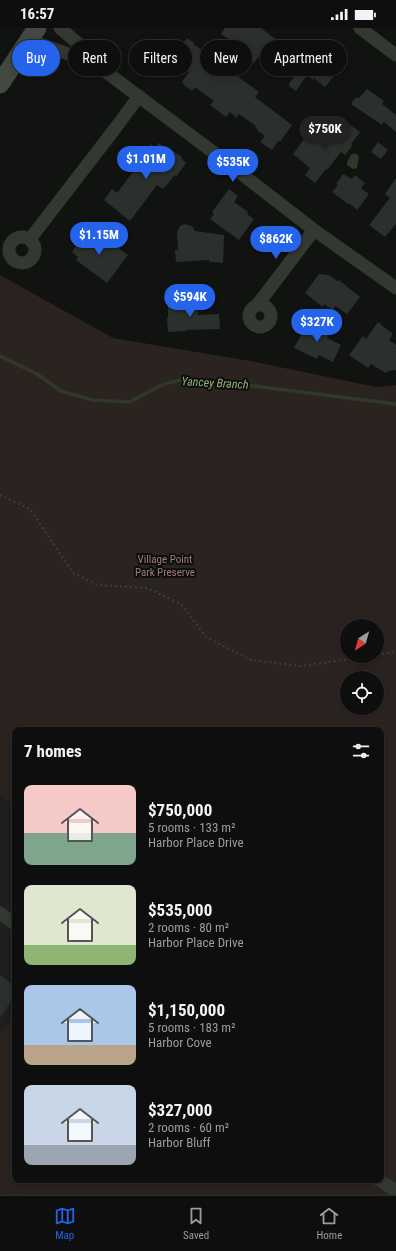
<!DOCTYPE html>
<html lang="en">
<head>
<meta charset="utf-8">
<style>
  :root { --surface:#0d0e0d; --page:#161716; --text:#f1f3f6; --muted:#9a9c9d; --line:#2d2e2e; --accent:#2563eb }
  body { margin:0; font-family:"Roboto Condensed",sans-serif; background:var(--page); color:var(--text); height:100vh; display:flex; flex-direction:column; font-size:15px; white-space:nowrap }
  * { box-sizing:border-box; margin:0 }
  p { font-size:13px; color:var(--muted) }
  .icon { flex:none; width:22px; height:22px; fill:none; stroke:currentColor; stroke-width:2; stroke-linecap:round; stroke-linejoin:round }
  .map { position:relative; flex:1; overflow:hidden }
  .details { position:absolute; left:12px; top:699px; width:372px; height:456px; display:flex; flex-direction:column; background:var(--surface); border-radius:8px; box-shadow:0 2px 10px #0003,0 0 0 1px var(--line) }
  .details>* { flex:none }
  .guide { position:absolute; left:12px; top:12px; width:372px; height:36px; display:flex; gap:8px }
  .needle { width:26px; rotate:217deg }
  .buttons { position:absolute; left:340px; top:591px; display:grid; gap:8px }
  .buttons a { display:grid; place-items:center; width:44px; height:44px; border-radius:50%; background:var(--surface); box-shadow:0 2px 10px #0003,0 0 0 1px var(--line); font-size:20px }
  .price { position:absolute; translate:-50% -34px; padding:0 9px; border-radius:14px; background:var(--accent); color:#fff; font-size:13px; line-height:26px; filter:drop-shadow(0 1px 2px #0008) }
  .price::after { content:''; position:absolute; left:50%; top:24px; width:12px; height:9px; margin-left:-6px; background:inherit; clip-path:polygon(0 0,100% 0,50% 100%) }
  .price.selected { background:#222; color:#fff }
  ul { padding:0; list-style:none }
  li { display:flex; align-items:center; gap:12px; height:100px; padding:0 12px }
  li span { display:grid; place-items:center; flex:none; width:112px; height:80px; border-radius:8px; color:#555 }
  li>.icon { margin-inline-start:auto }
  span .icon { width:48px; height:48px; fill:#fffc; stroke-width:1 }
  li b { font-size:17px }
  h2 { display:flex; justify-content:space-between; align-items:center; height:48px; padding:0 12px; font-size:17px }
  .pill { padding:0 14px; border-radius:18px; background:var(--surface); box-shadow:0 2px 10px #0003,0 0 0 1px var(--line); font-size:14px; line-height:36px }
  .pill.selected { background:var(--accent); color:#fff }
  .status { display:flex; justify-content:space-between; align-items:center; height:28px; padding:0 20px; background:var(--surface); direction:ltr }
  .status svg { height:11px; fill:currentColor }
  .tab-bar { display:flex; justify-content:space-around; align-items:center; height:56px; border-top:1px solid var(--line); background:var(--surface); font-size:11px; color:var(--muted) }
  .tab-bar a { display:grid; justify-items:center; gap:2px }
  .tab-bar .selected { color:var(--accent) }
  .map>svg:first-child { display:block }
  .built { fill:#1d201d }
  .green { fill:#2b2320; fill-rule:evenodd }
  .water { fill:#303827 }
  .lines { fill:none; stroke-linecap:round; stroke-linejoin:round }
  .stream { stroke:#303827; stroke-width:3.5 }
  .building { fill:#2c302c }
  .path { stroke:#3a4038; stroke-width:2; stroke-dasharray:2 3; stroke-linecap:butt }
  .street { stroke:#333932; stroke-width:13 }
  .secondary { stroke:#424940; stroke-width:19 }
  .labels { text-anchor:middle; stroke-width:4; stroke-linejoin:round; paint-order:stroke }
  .park-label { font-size:11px; fill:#a27b76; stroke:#0c0e0d }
  .water-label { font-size:12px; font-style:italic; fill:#94b474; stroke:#0c0e0d }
</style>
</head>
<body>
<div class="status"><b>16:57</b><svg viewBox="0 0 49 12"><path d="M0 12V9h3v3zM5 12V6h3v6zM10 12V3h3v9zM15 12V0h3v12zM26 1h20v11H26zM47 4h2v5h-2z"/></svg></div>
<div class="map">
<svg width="396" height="1167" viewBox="0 0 396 1167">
  <rect width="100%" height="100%" fill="#111311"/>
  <path class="built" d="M0,767L15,778V986L0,1006Z"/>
  <path class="green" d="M0,247L113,310L250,333L376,359L396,357V1167H0V1006L15,986V1152H381V702H15V778L0,767ZM347,598H377V628H347ZM347,650H377V680H347Z"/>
  <path class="water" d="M355,125L359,128L357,140L353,141L347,137V134L351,127Z"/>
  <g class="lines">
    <path class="stream" d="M0,328L37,346L61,363L93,372L129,374L164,356L181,352L239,356L396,376"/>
  </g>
  <path class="building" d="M225,0H261L283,17L287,11L304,23L303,24L334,48L325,59L314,50L313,52L307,47L296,63L289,58V56L298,44L284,33L286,30L267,17L254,35L236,21L223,38L259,64L255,69L292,97L280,114L278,113L272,122L260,114L265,108L258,103V102L255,99L256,98L239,86L237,90L230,84L226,89L210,77L214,73L195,59L192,63L184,57V56L182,54L189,44L172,32L176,27L174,25L187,10L194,15L193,16L215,31L227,16L226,15L229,11L221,6Z
    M367,61L384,73L382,76L396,87V104L384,94L382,97L351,76L356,69L359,70Z
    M346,94L360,104L351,116L353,117L345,127L341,124L327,142L326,141L315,155L305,147L310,140L293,126L310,103L320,110L325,103L328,105L331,101L337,105Z
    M378,114L388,122L381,131L371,124Z
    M159,115L172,125L173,123L182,129L181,130L186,135L176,149L175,147L163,161L157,157L130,193L104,172L112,161L117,165L136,140L134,139L151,116L155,119Z
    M343,146L352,151L355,147L365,155L361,160L369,166L357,182L349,175L348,176L332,164L338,157L336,156Z
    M396,150V196L385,209L369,197L390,170L385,166Z
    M229,161L238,168L234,174L248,184L247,186L254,191L239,212L210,191L214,186L212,184Z
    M185,196L192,198L195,203L224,207L223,235L209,234V232L176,234L175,222H178L177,204L180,198Z
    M87,204L94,209L95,207L105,215L108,212L128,227L107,255L76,232L78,229L72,224L76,218L74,216L79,208L82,210Z
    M319,246L329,247L337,253L339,252L360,269L347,286L335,278L333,282L324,276L323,279L305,265Z
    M197,273L198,287L219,286L220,301L186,302V303L168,304L167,290H168V274Z
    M308,294L330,305L327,310L341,317L333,334L319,327L317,331L294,320Z
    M378,294L393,306L389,312L396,317V342L388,343L386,345L371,336L368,340L349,327L363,308L366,311Z
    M0,947L15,958V967L0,990Z"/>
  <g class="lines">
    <path class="path" d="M0,467L30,481L73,545L98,557L147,560L181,576L206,609L251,632L300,638L372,628
      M377,627L396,623"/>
    <path class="street" d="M60,0L81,18L86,29L221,130L314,202L396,260
      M360,0L396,27
      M29,12L74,28L86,29
      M9 222a13 13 0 1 1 26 0a13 13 0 1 1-26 0Z
      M30,211L117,98L139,68
      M258,276L314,202
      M249 288a11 11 0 1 1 22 0a11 11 0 1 1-22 0Z
      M0,885L15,896
      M379,1152L396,1163"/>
    <path class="secondary" d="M0,56L37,0"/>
  </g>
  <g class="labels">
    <g class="park-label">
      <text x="165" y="535">Village Point<tspan x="165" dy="13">Park Preserve</tspan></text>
    </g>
    <g class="water-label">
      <text transform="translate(215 355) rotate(3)" y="4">Yancey Branch</text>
    </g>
  </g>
</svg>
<div class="buttons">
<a><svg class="needle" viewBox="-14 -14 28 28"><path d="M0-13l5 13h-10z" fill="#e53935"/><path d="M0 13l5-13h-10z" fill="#9a9c9d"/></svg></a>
<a><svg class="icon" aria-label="locate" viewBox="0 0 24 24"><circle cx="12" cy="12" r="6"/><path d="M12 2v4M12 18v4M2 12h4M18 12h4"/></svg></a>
</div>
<b class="price selected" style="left:325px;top:122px">$750K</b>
<b class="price" style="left:146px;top:152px">$1.01M</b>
<b class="price" style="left:233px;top:155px">$535K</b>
<b class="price" style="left:99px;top:228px">$1.15M</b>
<b class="price" style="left:276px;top:232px">$862K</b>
<b class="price" style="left:190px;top:290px">$594K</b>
<b class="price" style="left:317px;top:315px">$327K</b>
<div class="guide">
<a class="pill selected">Buy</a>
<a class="pill">Rent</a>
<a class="pill">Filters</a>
<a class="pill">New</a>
<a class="pill">Apartment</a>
</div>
<section class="details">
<h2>7 homes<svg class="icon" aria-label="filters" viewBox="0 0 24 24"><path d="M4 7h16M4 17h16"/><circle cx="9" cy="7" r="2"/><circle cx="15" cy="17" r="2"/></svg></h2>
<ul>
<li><span style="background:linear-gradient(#f6c9c9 60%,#7fa58c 0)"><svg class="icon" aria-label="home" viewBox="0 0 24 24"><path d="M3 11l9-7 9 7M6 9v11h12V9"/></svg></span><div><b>$750,000</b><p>5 rooms · 133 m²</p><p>Harbor Place Drive</p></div></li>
<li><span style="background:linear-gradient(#dfe7d0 75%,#8fb573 0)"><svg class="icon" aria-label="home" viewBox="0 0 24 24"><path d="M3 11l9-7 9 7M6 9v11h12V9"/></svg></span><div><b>$535,000</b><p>2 rooms · 80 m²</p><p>Harbor Place Drive</p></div></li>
<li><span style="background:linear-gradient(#a9c7e8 75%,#b9a48a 0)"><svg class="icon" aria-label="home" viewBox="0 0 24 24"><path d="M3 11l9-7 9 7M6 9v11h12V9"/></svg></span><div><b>$1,150,000</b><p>5 rooms · 183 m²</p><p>Harbor Cove</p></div></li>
<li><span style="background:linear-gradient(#c9d6e8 75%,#9aa5b1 0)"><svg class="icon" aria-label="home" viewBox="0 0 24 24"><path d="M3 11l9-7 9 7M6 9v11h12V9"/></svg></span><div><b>$327,000</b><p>2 rooms · 60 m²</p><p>Harbor Bluff</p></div></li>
</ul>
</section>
</div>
<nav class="tab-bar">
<a class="selected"><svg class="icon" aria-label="map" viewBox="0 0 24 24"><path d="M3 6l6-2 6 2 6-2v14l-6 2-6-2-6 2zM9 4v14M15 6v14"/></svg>Map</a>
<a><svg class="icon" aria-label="saved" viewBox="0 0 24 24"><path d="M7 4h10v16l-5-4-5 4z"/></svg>Saved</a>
<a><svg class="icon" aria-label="home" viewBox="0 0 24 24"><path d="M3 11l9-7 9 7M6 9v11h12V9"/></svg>Home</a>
</nav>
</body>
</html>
